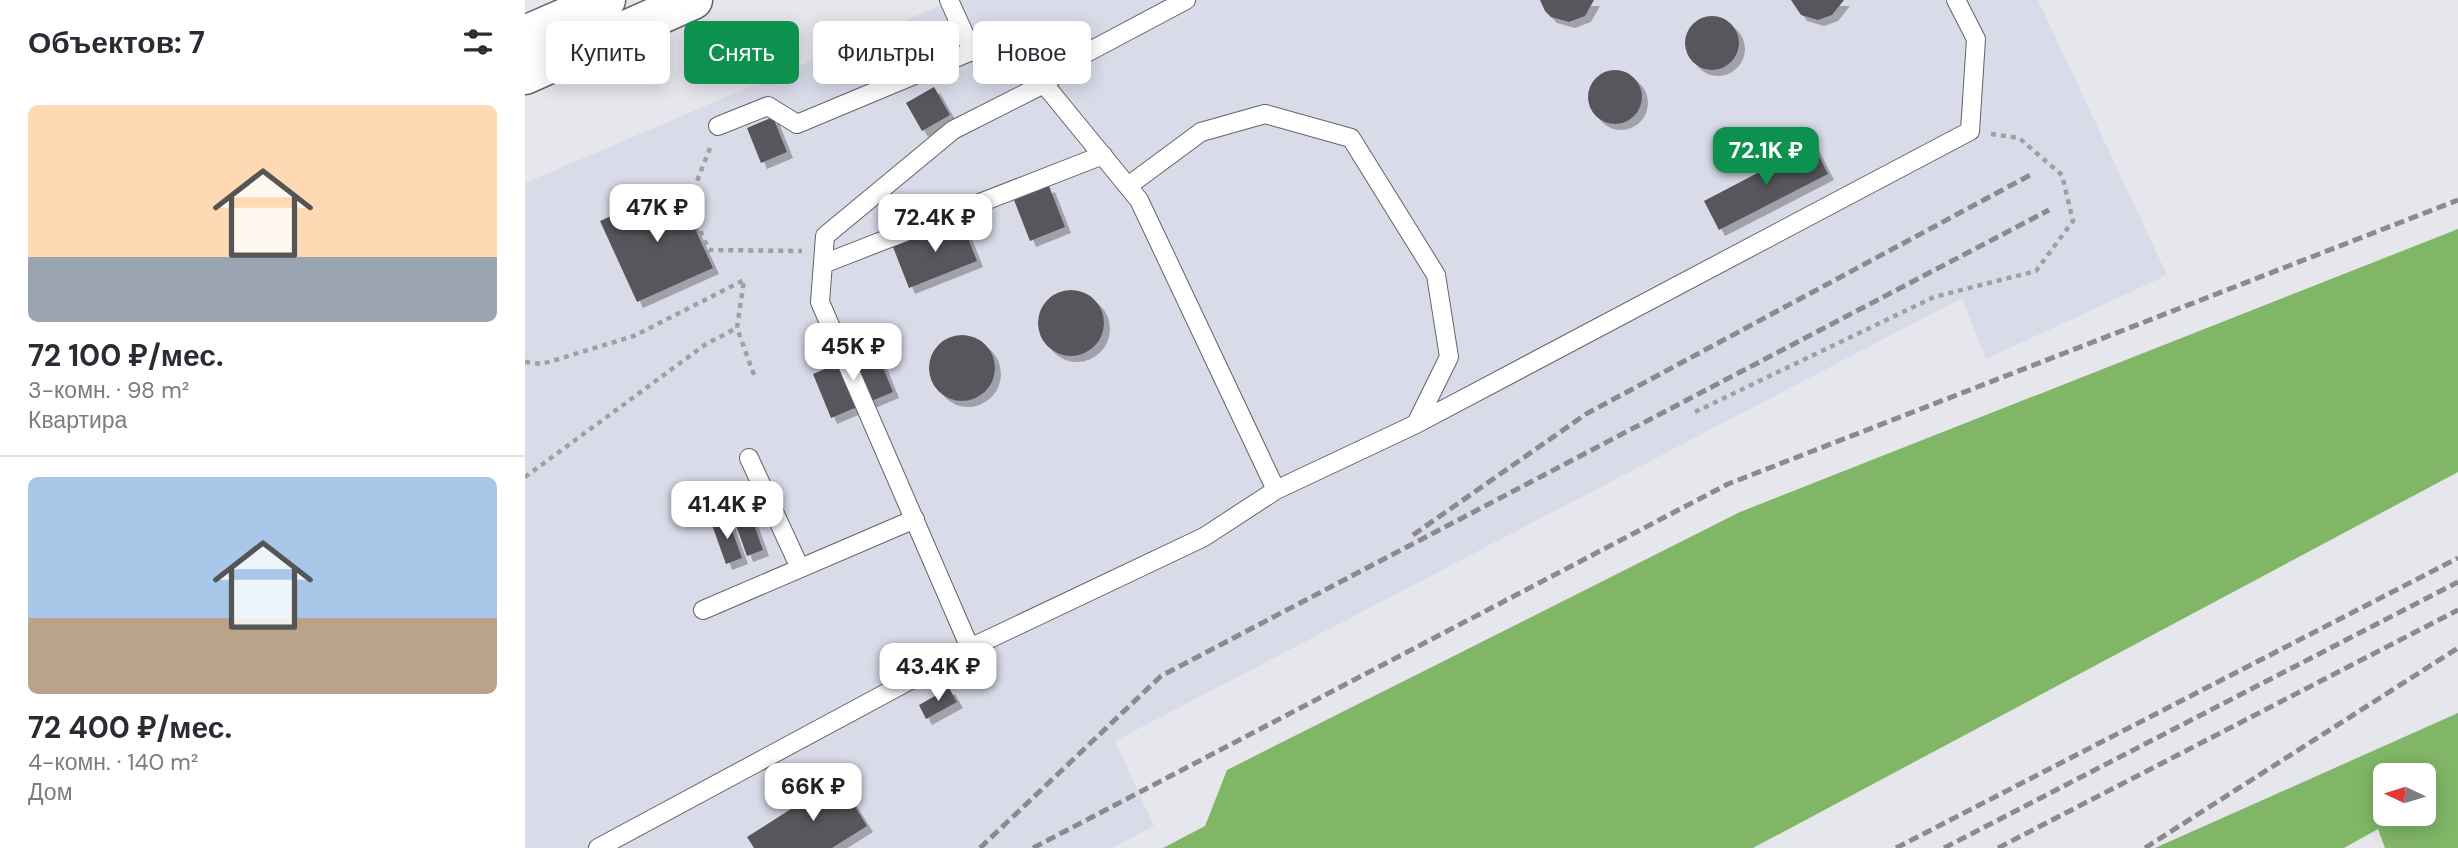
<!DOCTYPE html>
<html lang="ru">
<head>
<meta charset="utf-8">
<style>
  :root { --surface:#fff; --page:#f2f2f3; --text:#2b2b33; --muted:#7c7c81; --line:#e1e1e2; --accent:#0d914f }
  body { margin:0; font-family:"DM Sans",sans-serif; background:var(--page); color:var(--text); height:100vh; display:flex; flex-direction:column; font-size:26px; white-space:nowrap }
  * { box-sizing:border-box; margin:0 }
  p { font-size:23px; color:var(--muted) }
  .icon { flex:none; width:38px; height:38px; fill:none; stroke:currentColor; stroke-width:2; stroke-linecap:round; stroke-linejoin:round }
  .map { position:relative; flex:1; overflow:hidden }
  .side { display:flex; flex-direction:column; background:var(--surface); width:525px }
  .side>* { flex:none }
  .guide { position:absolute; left:21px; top:21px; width:665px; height:63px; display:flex; gap:14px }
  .needle { width:46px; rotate:274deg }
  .tools { position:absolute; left:1848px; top:763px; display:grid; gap:14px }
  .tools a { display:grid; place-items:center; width:63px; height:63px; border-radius:10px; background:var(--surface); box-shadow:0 4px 18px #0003; font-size:35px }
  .price { position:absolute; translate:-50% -60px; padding:0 16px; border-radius:14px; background:#fff; color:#222; font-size:23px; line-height:46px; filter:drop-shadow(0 2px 4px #0008) }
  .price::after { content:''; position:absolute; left:50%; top:42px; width:21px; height:16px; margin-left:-10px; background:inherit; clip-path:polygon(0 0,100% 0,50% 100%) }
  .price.on { background:var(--accent); color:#fff }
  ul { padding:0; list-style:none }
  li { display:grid; align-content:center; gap:14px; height:371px; padding:0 28px }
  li+li { border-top:2px solid var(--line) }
  li span { display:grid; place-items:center; height:217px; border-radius:10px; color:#555 }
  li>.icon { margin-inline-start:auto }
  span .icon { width:126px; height:126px; fill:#fffc; stroke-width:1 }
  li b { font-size:30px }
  h2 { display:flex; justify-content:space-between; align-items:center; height:84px; padding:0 28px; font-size:30px }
  .chip { padding:0 24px; border-radius:10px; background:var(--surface); box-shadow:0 4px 18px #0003; font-size:24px; line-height:63px }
  .chip.on { background:var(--accent); color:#fff }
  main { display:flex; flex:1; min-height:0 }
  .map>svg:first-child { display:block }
  .built { fill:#dadbe9 }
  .forest { fill:#81b667; fill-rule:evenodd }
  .building { fill:#58555b; filter:url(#shadow) }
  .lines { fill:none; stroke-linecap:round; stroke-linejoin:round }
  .lane-casing { stroke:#626369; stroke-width:20 }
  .primary-casing { stroke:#626369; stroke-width:41 }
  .path { stroke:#9f9fa4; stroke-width:4.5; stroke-dasharray:5 5; stroke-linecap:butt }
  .lane { stroke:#fff; stroke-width:18 }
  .primary { stroke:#fff; stroke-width:38 }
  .rail { stroke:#8a8a8f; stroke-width:5; stroke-dasharray:10 5; stroke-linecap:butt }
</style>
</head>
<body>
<main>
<section class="side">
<h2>Объектов: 7<svg class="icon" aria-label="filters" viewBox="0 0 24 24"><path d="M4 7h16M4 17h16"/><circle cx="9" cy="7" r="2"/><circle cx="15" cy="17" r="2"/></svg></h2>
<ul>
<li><span style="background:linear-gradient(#ffd9b3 70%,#9aa5b1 0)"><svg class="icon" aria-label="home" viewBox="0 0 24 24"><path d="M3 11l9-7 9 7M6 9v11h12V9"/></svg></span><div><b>72 100 ₽/мес.</b><p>3-комн. · 98 m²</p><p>Квартира</p></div></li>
<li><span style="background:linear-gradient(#a9c7e8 65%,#b9a48a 0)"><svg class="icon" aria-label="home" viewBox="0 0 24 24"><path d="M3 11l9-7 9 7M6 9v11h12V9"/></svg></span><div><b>72 400 ₽/мес.</b><p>4-комн. · 140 m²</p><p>Дом</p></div></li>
</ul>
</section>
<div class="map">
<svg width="1933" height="848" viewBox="0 0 1933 848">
  <defs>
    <filter id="shadow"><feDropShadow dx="6" dy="6" stdDeviation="0" flood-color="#0004"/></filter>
  </defs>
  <rect width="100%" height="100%" fill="#e6e6ed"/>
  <path class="built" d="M428,0H1513L1642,275L1461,359L1437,298L590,741L629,826L586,848H0V183Z"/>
  <path class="forest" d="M1933,229V472L1228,848H638L680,826L702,770L1215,512Z
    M1933,713V848H1860L1853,829L1819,848H1630ZM1899,775V814H1860V775Z"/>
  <path class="building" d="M1015,0H1069L1060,16L1044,22L1026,17L1020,11Z
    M1266,0H1319L1307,15L1293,20L1276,15Z
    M1160 43a27 27 0 1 1 54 0a27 27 0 1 1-54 0Z
    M1063 97a27 27 0 1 1 54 0a27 27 0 1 1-54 0Z
    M409,87L425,115L397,131L381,103Z
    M248,117L262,152L236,163L222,128Z
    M1288,144L1303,174L1194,230L1179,201Z
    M524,186L540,227L505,241L489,200Z
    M151,187L188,268L112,302L75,221Z
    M436,220L452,261L384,288L368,247Z
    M513 323a33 33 0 1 1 66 0a33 33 0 1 1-66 0Z
    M404 368a33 33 0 1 1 66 0a33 33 0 1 1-66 0Z
    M350,348L368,392L306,418L288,374Z
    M224,511L238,550L222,556L208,517Z
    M203,519L217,558L201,564L187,525Z
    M424,688L432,702L401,719L394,705Z
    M313,779L342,826L307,848H229L222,837Z"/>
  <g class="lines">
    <g class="lane-casing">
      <path id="lane" d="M424,0L447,51L519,84L614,200L751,490
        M193,126L243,106L272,124L447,51
        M298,264L578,155
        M891,424L1445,131L1451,39L1431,0
        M224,458L275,568
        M178,610L390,519
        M445,648L295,302L300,236L428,130L519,84L550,59L661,0
        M73,848L445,648L679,537L751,490L891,424L924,357L911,275L826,138L740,114L676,132L603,186"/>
    </g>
    <g class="primary-casing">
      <path id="primary" d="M0,35L81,0
        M0,75L168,0"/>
    </g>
    <path class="path" d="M185,148L163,204L184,250L277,251
      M0,362L17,364L109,336L219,280L212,328L229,375
      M1170,412L1409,297L1511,271L1548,221L1537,175L1494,138L1466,134
      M0,477L181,344L212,328"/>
    <use href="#lane" class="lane"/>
    <use href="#primary" class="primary"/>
    <path class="rail" d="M888,535L1061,414L1507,174
      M455,848L636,676L1524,210
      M508,848L1203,484L1933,200
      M1371,848L1933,558
      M1419,848L1933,582
      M1473,848L1933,610
      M1620,848L1933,648"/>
  </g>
</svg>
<div class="tools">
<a><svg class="needle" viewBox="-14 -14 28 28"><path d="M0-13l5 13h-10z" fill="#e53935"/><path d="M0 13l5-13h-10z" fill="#7c7c81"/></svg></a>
</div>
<b class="price on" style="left:1241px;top:187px">72.1K ₽</b>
<b class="price" style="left:132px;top:244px">47K ₽</b>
<b class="price" style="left:410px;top:254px">72.4K ₽</b>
<b class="price" style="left:328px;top:383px">45K ₽</b>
<b class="price" style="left:202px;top:541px">41.4K ₽</b>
<b class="price" style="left:413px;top:703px">43.4K ₽</b>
<b class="price" style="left:288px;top:823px">66K ₽</b>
<div class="guide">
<a class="chip">Купить</a>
<a class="chip on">Снять</a>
<a class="chip">Фильтры</a>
<a class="chip">Новое</a>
</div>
</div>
</main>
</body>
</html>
